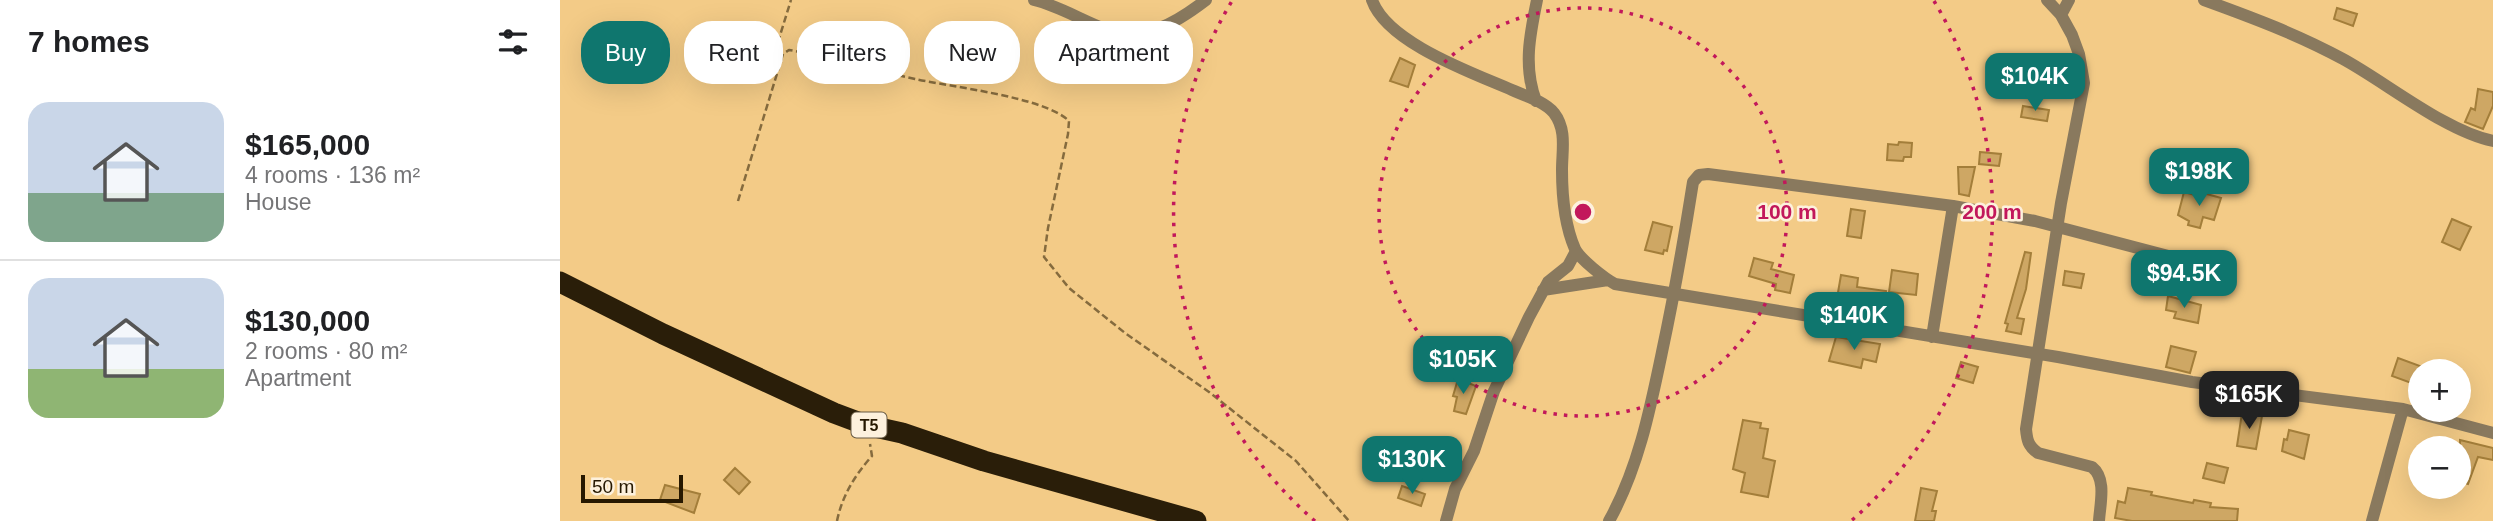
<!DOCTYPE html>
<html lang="en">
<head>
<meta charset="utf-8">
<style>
  :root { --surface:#fff; --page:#f6f6f6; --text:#202124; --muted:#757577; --line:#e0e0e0; --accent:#0f766e }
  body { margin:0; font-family:Arial,sans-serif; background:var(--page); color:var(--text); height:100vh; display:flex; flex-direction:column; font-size:26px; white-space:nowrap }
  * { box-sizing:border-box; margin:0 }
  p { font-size:23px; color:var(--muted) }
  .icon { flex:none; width:38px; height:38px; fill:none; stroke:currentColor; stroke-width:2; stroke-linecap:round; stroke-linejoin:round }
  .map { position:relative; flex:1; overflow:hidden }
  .drawer { display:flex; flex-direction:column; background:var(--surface); width:560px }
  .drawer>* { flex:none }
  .guide { position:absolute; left:21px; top:21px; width:665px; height:63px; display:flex; gap:14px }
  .fabs { position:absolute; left:1848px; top:359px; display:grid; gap:14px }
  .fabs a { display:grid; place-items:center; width:63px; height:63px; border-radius:50%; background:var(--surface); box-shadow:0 7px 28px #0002; font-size:35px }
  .scale { position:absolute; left:21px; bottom:18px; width:102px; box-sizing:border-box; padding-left:7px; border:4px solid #261800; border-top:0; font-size:19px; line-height:24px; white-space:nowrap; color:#261800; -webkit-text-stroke:5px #fdf1dd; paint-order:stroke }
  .price { position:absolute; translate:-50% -60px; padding:0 16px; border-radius:14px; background:var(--accent); color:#fff; font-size:23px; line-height:46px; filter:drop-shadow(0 2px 4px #0008) }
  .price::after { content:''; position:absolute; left:50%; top:42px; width:21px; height:16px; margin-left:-10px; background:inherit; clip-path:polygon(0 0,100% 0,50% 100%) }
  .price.selected { background:#222; color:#fff }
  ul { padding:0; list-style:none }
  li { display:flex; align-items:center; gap:21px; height:175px; padding:0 28px }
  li+li { border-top:2px solid var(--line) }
  li span { display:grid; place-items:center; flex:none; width:196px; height:140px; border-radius:21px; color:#555 }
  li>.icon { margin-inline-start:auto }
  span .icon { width:84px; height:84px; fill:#fffc; stroke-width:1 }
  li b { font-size:30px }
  h2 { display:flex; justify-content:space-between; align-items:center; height:84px; padding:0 28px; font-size:30px }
  .tag { padding:0 24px; border-radius:28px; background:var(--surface); box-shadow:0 7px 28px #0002; font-size:24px; line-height:63px }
  .tag.selected { background:var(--accent); color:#fff }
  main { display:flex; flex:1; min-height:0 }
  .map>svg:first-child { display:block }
  .building { fill:#cea764; stroke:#a37e3a; stroke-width:2 }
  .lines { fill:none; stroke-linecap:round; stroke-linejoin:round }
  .path { stroke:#856b3e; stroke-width:2.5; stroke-dasharray:7 3.5; stroke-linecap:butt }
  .street { stroke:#89795e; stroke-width:12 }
  .highway { stroke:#2a1e09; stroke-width:21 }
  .ring { fill:none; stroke:#c2185b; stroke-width:3.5; stroke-dasharray:3.5 7 }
  .labels { text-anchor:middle; stroke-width:5; stroke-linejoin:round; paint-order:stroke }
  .shield { fill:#fdf1dd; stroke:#665942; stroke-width:2 }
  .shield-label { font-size:16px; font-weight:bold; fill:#261800 }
  .centre { fill:#c2185b; stroke:#fdf1dd; stroke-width:3.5 }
  .ring-label { font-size:21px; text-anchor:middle; font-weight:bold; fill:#c2185b; stroke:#fdf1dd; stroke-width:5; stroke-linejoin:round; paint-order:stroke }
</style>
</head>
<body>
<main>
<section class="drawer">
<h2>7 homes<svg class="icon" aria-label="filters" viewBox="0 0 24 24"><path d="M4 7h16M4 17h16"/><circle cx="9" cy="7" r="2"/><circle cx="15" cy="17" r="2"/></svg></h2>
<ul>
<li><span style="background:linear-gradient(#c9d6e8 65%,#7fa58c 0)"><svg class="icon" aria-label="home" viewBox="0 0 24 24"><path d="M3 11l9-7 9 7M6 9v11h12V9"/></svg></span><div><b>$165,000</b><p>4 rooms · 136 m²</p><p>House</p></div></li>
<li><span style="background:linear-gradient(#c9d6e8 65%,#8fb573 0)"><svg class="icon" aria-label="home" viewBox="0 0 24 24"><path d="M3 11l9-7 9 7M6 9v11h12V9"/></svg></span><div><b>$130,000</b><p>2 rooms · 80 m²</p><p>Apartment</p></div></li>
</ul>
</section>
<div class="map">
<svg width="1933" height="521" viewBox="0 0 1933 521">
  <rect width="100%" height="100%" fill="#f3cb87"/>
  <path class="building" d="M1777,8L1797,14L1793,26L1774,19Z
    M840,58L855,65L848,87L830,81Z
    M1918,89L1933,92V106L1923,129L1905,122L1911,108L1915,110Z
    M1463,106L1489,110L1487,121L1461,117Z
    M1339,142L1352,143L1351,157H1344L1343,161L1327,160L1328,144L1338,145Z
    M1420,152L1441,154L1439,166L1419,164Z
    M1398,167H1415L1409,196L1399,194Z
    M1636,191L1661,198L1654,220L1643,217L1640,228L1628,225L1629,221L1618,215L1624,192L1635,195Z
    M1291,209L1305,211L1301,238L1287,236Z
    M1892,219L1911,227L1900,250L1882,242Z
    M1093,222L1112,227L1107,251L1104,250L1103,254L1085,250Z
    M1465,252L1471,253L1466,289L1457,318L1464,319L1461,334L1446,331L1448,324L1445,323Z
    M1194,258L1213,263L1211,269L1234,275L1230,293L1215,290L1216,284L1189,276Z
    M1332,270L1358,274L1356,295L1329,292Z
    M1505,271L1524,274L1521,288L1503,285Z
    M1281,275L1298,278L1297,287L1326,291L1323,313L1276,304Z
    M1608,296L1641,305L1638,323L1614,318L1616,312L1606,310Z
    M1276,337L1320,344L1316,362L1303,359L1301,368L1269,361Z
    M1611,346L1636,352L1630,373L1606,367Z
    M1838,358L1860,366L1854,384L1832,376Z
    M1401,362L1418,367L1413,383L1396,378Z
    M898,379L916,386L906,414L894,411L897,397L893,396Z
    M1682,413L1702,416L1696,449L1677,446Z
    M1183,420L1201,423L1200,428L1208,429L1203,458L1215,461L1208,497L1181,492L1185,473L1173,469Z
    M1729,430L1749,435L1744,459L1722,451L1724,439L1727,440Z
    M1900,440L1933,448V460L1918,457L1908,484L1899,481Z
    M1647,463L1668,468L1664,483L1643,478Z
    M175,468L190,482L179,494L164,480Z
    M105,485L140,494L134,513L100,500Z
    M842,486L865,494L861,506L838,498Z
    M1361,488L1377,491L1372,511H1376L1374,521H1355Z
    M1568,488L1592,492L1591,495L1633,503L1634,500L1651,503L1650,507L1678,509L1677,521H1572L1555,518L1558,501L1565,503Z"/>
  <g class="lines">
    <path class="path" d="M221,63L217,45L231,0
      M178,201L223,54L229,50C272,57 313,70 355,79C391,87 485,97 509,121L508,134L488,228L484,257L509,288L565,333L649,392L736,461L789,521
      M277,521C282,496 295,475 312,456L310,444"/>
    <path class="street" d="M474,0C499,6 521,20 545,29C584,43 616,23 646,0
      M812,0C827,43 913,73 952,90C966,96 985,102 994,113C1007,130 1002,150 1002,170C1002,195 1005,226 1015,249C1020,259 1044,278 1055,284L1498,357L1632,382L1843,409L1933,433
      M1487,0L1501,15L1512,35L1519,54L1524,83L1501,203L1466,429C1467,440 1468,446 1478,453L1532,467C1547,479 1540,504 1539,521
      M1644,0C1691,17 1739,35 1783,59C1827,83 1885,131 1933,141
      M1501,15L1509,0
      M976,101C963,67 970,34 977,0
      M983,290L1048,280
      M1372,337L1393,206
      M886,521L895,489L914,451L934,391L969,317L988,282L1008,266L1016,251
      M1049,521C1078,469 1090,410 1102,352C1114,296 1124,239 1133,182L1139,175L1148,174L1393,206L1475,221L1650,267
      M1812,521L1843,409"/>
    <path class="highway" d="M0,282L103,334L274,413L306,425L342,433L424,461L636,521"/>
  </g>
  <g class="ring">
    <circle cx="1023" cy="212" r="204"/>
    <path d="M755 521A409 409 0 0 1 672 1M1374 1A409 409 0 0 1 1291 521"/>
  </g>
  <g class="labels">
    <rect class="shield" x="291.5" y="412.5" width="35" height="25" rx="5"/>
    <g class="shield-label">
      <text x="309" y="431">T5</text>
    </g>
  </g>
  <circle cx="1023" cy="212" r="10" class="centre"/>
  <g class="ring-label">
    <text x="1227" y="219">100 m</text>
    <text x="1432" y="219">200 m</text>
  </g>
</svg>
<div class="fabs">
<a>+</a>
<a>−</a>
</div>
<div class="scale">50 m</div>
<b class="price" style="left:1475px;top:113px">$104K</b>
<b class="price" style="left:1639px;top:208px">$198K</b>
<b class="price" style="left:1624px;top:310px">$94.5K</b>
<b class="price" style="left:1294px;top:352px">$140K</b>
<b class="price" style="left:903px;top:396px">$105K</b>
<b class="price selected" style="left:1689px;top:431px">$165K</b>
<b class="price" style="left:852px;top:496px">$130K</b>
<div class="guide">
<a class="tag selected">Buy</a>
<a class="tag">Rent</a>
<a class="tag">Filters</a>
<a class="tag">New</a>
<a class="tag">Apartment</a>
</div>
</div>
</main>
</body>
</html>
